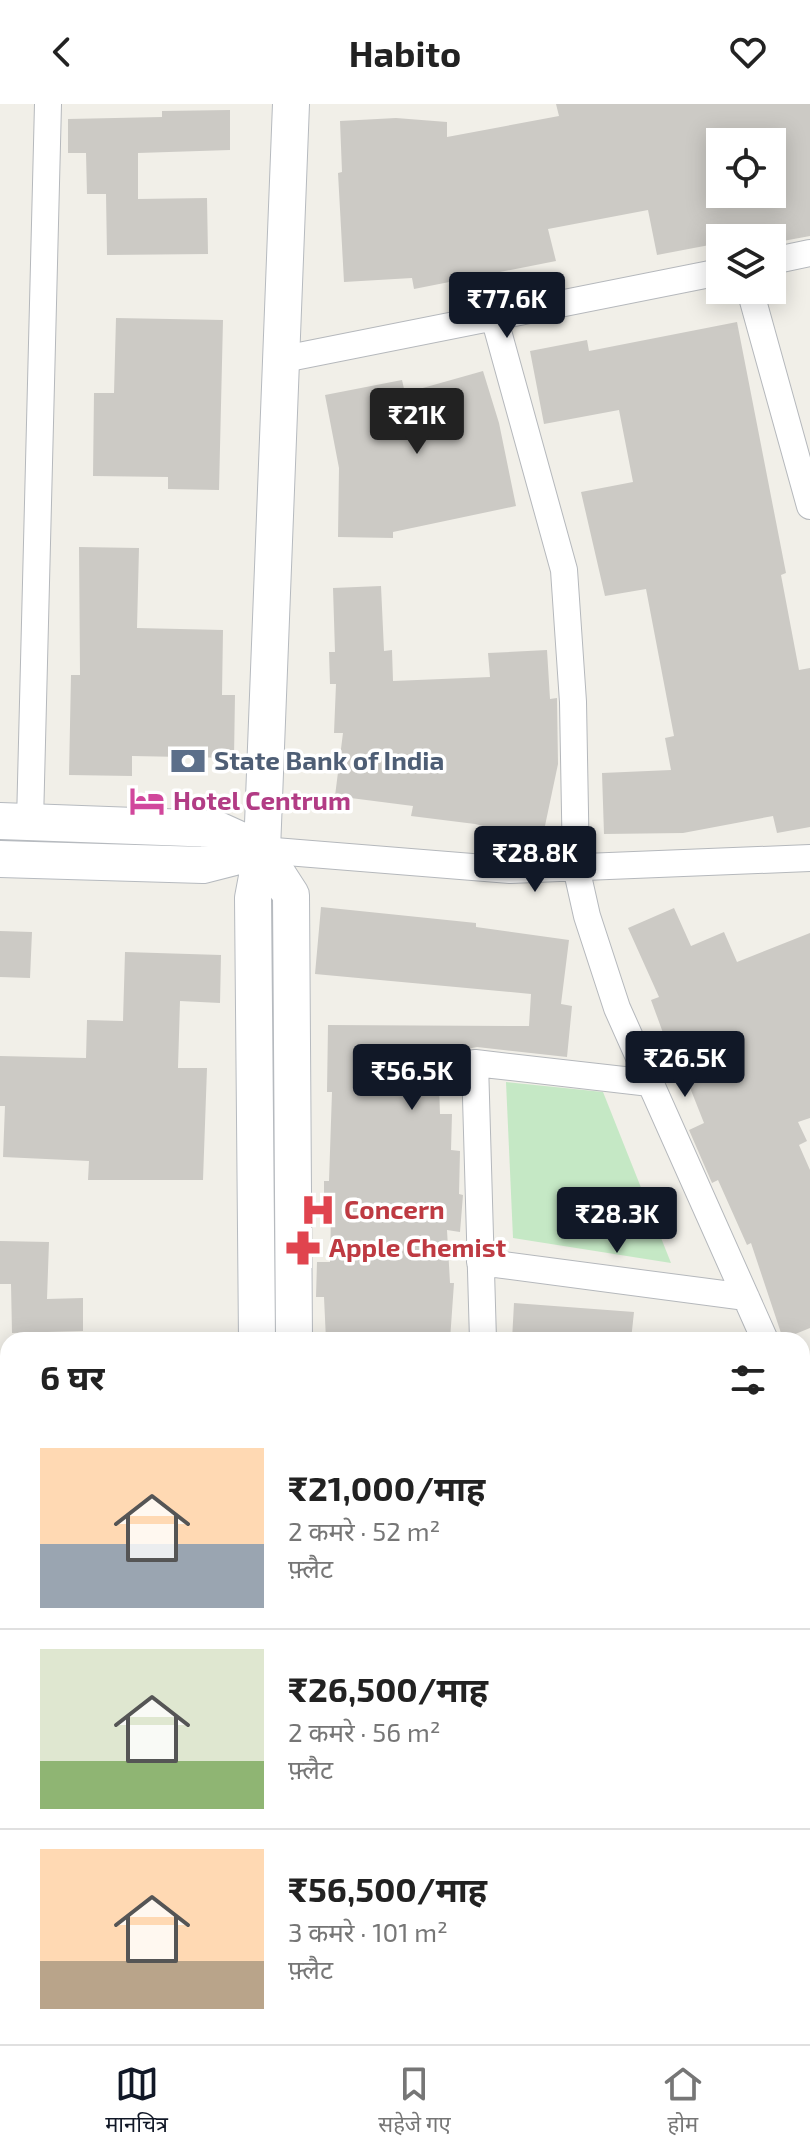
<!DOCTYPE html>
<html lang="hi">
<head>
<meta charset="utf-8">
<style>
  :root { --surface:#fff; --page:#f6f6f6; --text:#222; --muted:#767676; --line:#e0e0e0; --accent:#111827 }
  body { margin:0; font-family:"Exo 2","Noto Sans Devanagari",sans-serif; background:var(--page); color:var(--text); height:100vh; display:flex; flex-direction:column; font-size:30px; white-space:nowrap }
  * { box-sizing:border-box; margin:0 }
  p { font-size:26px; color:var(--muted) }
  .icon { flex:none; width:44px; height:44px; fill:none; stroke:currentColor; stroke-width:2; stroke-linecap:round; stroke-linejoin:round }
  .map { position:relative; flex:1; overflow:hidden }
  .panel { position:absolute; left:0px; top:1228px; width:810px; height:712px; display:flex; flex-direction:column; background:var(--surface); border-radius:24px 24px 0 0; box-shadow:0 4px 20px #0003 }
  .panel>* { flex:none }
  .controls { position:absolute; left:706px; top:24px; display:grid; gap:16px }
  .controls a { display:grid; place-items:center; width:80px; height:80px; border-radius:0px; background:var(--surface); box-shadow:0 4px 20px #0003; font-size:40px }
  .price { position:absolute; translate:-50% -68px; padding:0 18px; border-radius:8px; background:var(--accent); color:#fff; font-size:26px; line-height:52px; filter:drop-shadow(0 2px 4px #0008) }
  .price::after { content:''; position:absolute; left:50%; top:48px; width:24px; height:18px; margin-left:-12px; background:inherit; clip-path:polygon(0 0,100% 0,50% 100%) }
  .price.on { background:#222; color:#fff }
  ul { padding:0; list-style:none }
  li { display:flex; align-items:center; gap:24px; height:200px; padding:0 40px }
  li+li { border-top:2px solid var(--line) }
  li span { display:grid; place-items:center; flex:none; width:224px; height:160px; border-radius:0px; color:#555 }
  li>.icon { margin-inline-start:auto }
  span .icon { width:96px; height:96px; fill:#fffc; stroke-width:1 }
  li b { font-size:34px }
  h2 { display:flex; justify-content:space-between; align-items:center; height:96px; padding:0 40px; font-size:34px }
  header { display:flex; justify-content:space-between; align-items:center; height:104px; padding:0 40px; background:var(--surface); font-size:36px; font-weight:700 }
  .tab-bar { display:flex; justify-content:space-around; align-items:center; height:112px; border-top:2px solid var(--line); background:var(--surface); font-size:22px; color:var(--muted) }
  .tab-bar a { display:grid; justify-items:center; gap:4px }
  .tab-bar .on { color:var(--accent) }
  .map>svg:first-child { display:block }
  .green { fill:#c5e8c5 }
  .building { fill:#cccac5; fill-rule:evenodd }
  .lines { fill:none; stroke-linecap:round; stroke-linejoin:round }
  .street-casing { stroke:#b5b8bc; stroke-width:28 }
  .secondary-casing { stroke:#b6babf; stroke-width:38 }
  .street { stroke:#fff; stroke-width:26 }
  .secondary { stroke:#fff; stroke-width:36 }
  .labels { text-anchor:middle; stroke-width:7; stroke-linejoin:round; paint-order:stroke }
  .service-label { font-size:26px; font-weight:bold; fill:#4e5e75; stroke:#fff; text-anchor:start }
  .hotel-label { font-size:26px; font-weight:bold; fill:#b23c85; stroke:#fff; text-anchor:start }
  .health-label { font-size:26px; font-weight:bold; fill:#be3a42; stroke:#fff; text-anchor:start }
</style>
</head>
<body>
<header><svg class="icon" aria-label="back" viewBox="0 0 24 24"><path d="M15 5l-7 7 7 7"/></svg>Habito<svg class="icon" aria-label="heart" viewBox="0 0 24 24"><path d="M12 20l-8-8c-3-5 5-10 8-4 3-6 11-1 8 4z"/></svg></header>
<div class="map">
<svg width="810" height="1940" viewBox="0 0 810 1940">
  <rect width="100%" height="100%" fill="#f1efe8"/>
  <path class="green" d="M506,978L603,988L671,1159L513,1134Z"/>
  <path class="building" d="M556,0H810V132L772,139V134H720V139L657,151L648,106L548,125L556,157L414,185L412,174L344,178L338,69L342,68L340,17L396,14L447,18V33L559,12ZM720,38H772V90H720Z
    M230,6V46L138,49V95L207,94L208,150L107,151L106,90H87L86,49H68V15L162,13V7Z
    M116,214L223,216L219,386L168,385V373L93,372L94,289H114Z
    M737,218L786,469L781,471L799,566L810,564V723L777,729L773,712L683,729L604,730L602,669L671,666L665,634L674,632L646,485L605,492L581,388L633,378L619,306L544,320L530,247L587,236L589,247Z
    M483,267L499,319L516,402L393,428V434L338,433L339,364L325,291L402,276L405,289Z
    M79,443L139,444L137,524L223,526L222,591H235L234,654L132,652V672L69,671L71,571H80Z
    M381,482L384,547L392,546L393,577L490,573L488,549L547,546L550,595L557,594L558,660L542,736L475,720L411,712L413,702L335,692L343,629H334L336,580H330L329,548H335L333,484Z
    M321,803L476,819V823L569,836L561,900L572,902L567,953L477,943L467,945L460,955L438,953L440,1010H452L451,1046L460,1047L459,1090L463,1091L460,1128L447,1126L450,1179H454L450,1236H406V1232L326,1236L324,1193H316L317,1158H330L331,1109H324V1077H329L332,988H327L328,921L529,922L531,890L315,870Z
    M674,804L691,842L724,828L737,858L810,829V1014L798,1018L807,1037L799,1041L810,1066V1224L783,1235L751,1139L747,1141L718,1076L712,1079L689,1026L704,1019L675,946L670,948L651,896L659,893L628,824Z
    M0,827L32,828L30,874L0,873Z
    M125,848L221,851L220,899L180,897L178,964H207L203,1076H88L89,1057L3,1053L5,1002H0V952L86,954L87,916L123,917Z
    M0,1137L49,1138L47,1195L83,1194V1227L12,1229L11,1180H0Z
    M514,1199L634,1208L631,1236H512Z"/>
  <g class="lines">
    <g class="street-casing">
      <path id="street" d="M772,157L810,149
        M750,186L810,402
        M494,213L564,466L573,598L576,763L587,812L617,904L765,1236
        M284,255L720,168
        M30,718L48,0
        M262,746L510,766L810,754
        M480,1158L746,1193
        M483,1236L475,959L650,979
        M802,1312L810,1322
        M0,1704H8
        M258,1932L259,1940"/>
    </g>
    <g class="secondary-casing">
      <path id="secondary" d="M0,717L216,725L262,746L291,791L294,1236
        M0,755L203,761L262,746
        M257,1236L253,794L262,746L291,0
        M802,1443L810,1447
        M513,1932L516,1940"/>
    </g>
    <use href="#street" class="street"/>
    <use href="#secondary" class="secondary"/>
  </g>
  <defs>
    <g id="bank-bare" transform="scale(2.76)"><path d="M-6-4H6V4H-6ZM0-2.3a2.3 2.3 0 1 0 0 4.6a2.3 2.3 0 1 0 0-4.6Z" fill="#5c6f8a" stroke="#fff" stroke-width="2.5" paint-order="stroke"/></g>
    <g id="hotel-bare" transform="scale(2.76)"><path d="M-6-4.5h1.5V1H6V5H4.5V3h-9V5H-6ZM-4 0a1.8 1.8 0 1 1 3.6 0ZM.5 0V-2.5h3Q6-2.5 6 0Z" fill="#d1479c" stroke="#fff" stroke-width="2.5" paint-order="stroke"/></g>
    <g id="hospital-bare" transform="scale(2.76)"><path d="M-5-5h3v3.5h4V-5h3V5h-3V1.5h-4V5h-3Z" fill="#e0444e" stroke="#fff" stroke-width="2.5" paint-order="stroke"/></g>
    <g id="pharmacy-bare" transform="scale(2.76)"><path d="M-2-6h4v4h4v4h-4v4h-4v-4h-4v-4h4Z" fill="#e0444e" stroke="#fff" stroke-width="2.5" paint-order="stroke"/></g>
  </defs>
  <g fill-rule="evenodd">
    <use href="#bank-bare" x="188" y="657"/>
    <use href="#hotel-bare" x="147" y="697"/>
    <use href="#hospital-bare" x="318" y="1106"/>
    <use href="#pharmacy-bare" x="303" y="1144"/>
  </g>
  <g class="labels">
    <g class="service-label">
      <text x="214" y="666">State Bank of India</text>
    </g>
    <g class="hotel-label">
      <text x="173" y="706">Hotel Centrum</text>
    </g>
    <g class="health-label">
      <text x="344" y="1115">Concern</text>
      <text x="329" y="1153">Apple Chemist</text>
    </g>
  </g>
</svg>
<div class="controls">
<a><svg class="icon" aria-label="locate" viewBox="0 0 24 24"><circle cx="12" cy="12" r="6"/><path d="M12 2v4M12 18v4M2 12h4M18 12h4"/></svg></a>
<a><svg class="icon" aria-label="layers" viewBox="0 0 24 24"><path d="M12 4l9 5-9 5-9-5zM3 14l9 5 9-5"/></svg></a>
</div>
<b class="price" style="left:507px;top:236px">₹77.6K</b>
<b class="price on" style="left:417px;top:352px">₹21K</b>
<b class="price" style="left:535px;top:790px">₹28.8K</b>
<b class="price" style="left:685px;top:995px">₹26.5K</b>
<b class="price" style="left:412px;top:1008px">₹56.5K</b>
<b class="price" style="left:617px;top:1151px">₹28.3K</b>
<section class="panel">
<h2>6 घर<svg class="icon" aria-label="filters" viewBox="0 0 24 24"><path d="M4 7h16M4 17h16"/><circle cx="9" cy="7" r="2"/><circle cx="15" cy="17" r="2"/></svg></h2>
<ul>
<li><span style="background:linear-gradient(#ffd9b3 60%,#9aa5b1 0)"><svg class="icon" aria-label="home" viewBox="0 0 24 24"><path d="M3 11l9-7 9 7M6 9v11h12V9"/></svg></span><div><b>₹21,000/माह</b><p>2 कमरे · 52 m²</p><p>फ़्लैट</p></div></li>
<li><span style="background:linear-gradient(#dfe7d0 70%,#8fb573 0)"><svg class="icon" aria-label="home" viewBox="0 0 24 24"><path d="M3 11l9-7 9 7M6 9v11h12V9"/></svg></span><div><b>₹26,500/माह</b><p>2 कमरे · 56 m²</p><p>फ़्लैट</p></div></li>
<li><span style="background:linear-gradient(#ffd9b3 70%,#b9a48a 0)"><svg class="icon" aria-label="home" viewBox="0 0 24 24"><path d="M3 11l9-7 9 7M6 9v11h12V9"/></svg></span><div><b>₹56,500/माह</b><p>3 कमरे · 101 m²</p><p>फ़्लैट</p></div></li>
</ul>
</section>
</div>
<nav class="tab-bar">
<a class="on"><svg class="icon" aria-label="map" viewBox="0 0 24 24"><path d="M3 6l6-2 6 2 6-2v14l-6 2-6-2-6 2zM9 4v14M15 6v14"/></svg>मानचित्र</a>
<a><svg class="icon" aria-label="saved" viewBox="0 0 24 24"><path d="M7 4h10v16l-5-4-5 4z"/></svg>सहेजे गए</a>
<a><svg class="icon" aria-label="home" viewBox="0 0 24 24"><path d="M3 11l9-7 9 7M6 9v11h12V9"/></svg>होम</a>
</nav>
</body>
</html>
